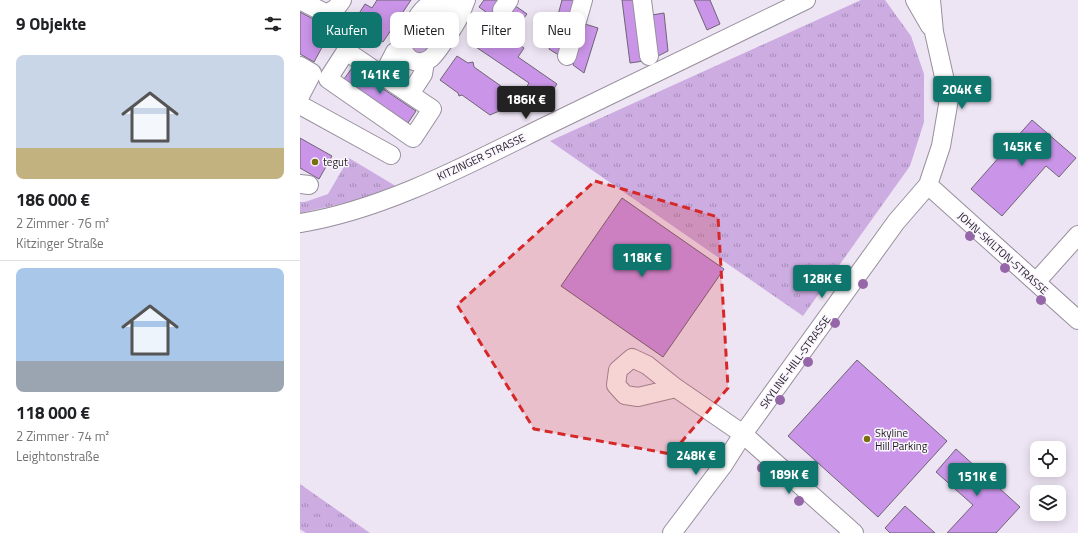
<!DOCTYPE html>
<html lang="de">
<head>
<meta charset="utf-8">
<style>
  :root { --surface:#fff; --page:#f6f6f6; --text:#202124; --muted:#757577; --line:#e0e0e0; --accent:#0f766e }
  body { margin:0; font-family:"Titillium Web",sans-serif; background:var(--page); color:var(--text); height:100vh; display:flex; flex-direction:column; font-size:15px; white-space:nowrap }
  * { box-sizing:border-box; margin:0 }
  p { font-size:13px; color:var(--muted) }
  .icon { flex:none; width:22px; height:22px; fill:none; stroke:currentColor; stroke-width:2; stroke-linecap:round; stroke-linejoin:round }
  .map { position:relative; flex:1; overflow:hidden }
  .panel { display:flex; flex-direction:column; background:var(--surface); width:300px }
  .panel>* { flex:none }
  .top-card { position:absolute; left:12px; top:12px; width:380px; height:36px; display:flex; gap:8px }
  .controls { position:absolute; left:730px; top:441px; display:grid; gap:8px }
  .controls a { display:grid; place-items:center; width:36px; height:36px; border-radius:8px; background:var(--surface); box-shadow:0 2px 10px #0003; font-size:20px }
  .price { position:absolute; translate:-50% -34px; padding:0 9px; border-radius:4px; background:var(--accent); color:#fff; font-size:13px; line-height:26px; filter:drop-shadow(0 1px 2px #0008) }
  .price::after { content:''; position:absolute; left:50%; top:24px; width:12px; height:9px; margin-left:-6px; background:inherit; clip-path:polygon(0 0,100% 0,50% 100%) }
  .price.selected { background:#222; color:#fff }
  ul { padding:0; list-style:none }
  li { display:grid; align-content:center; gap:8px; height:212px; padding:0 16px }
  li+li { border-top:1px solid var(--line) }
  li span { display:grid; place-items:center; height:124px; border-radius:8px; color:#555 }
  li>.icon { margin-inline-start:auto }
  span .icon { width:72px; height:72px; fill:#fffc; stroke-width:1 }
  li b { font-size:17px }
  h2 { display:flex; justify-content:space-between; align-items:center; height:48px; padding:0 16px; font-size:17px }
  .tag { padding:0 14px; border-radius:8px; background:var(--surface); box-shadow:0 2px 10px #0003; font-size:14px; line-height:36px }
  .tag.selected { background:var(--accent); color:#fff }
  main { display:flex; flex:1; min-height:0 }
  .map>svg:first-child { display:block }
  .grass { fill:url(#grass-tufts) }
  .building { fill:#ca95e8; stroke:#6d6572 }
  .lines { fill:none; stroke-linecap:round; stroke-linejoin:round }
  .minor-casing { stroke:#99909e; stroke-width:20 }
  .minor { stroke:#fff; stroke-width:18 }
  .tree { fill:#9567a8 }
  .marked { fill:#d62828; fill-opacity:0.2; stroke:#d62828; stroke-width:3; stroke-dasharray:8 5; stroke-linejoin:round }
  .poi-dot { fill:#7a6f0e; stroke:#f9f4fd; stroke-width:1.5 }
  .labels { text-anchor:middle; stroke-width:3; stroke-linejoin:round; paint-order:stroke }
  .street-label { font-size:11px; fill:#201d22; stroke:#f9f4fd }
  .poi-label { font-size:11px; fill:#201d22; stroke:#f9f4fd; text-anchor:start }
</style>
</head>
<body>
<main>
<section class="panel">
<h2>9 Objekte<svg class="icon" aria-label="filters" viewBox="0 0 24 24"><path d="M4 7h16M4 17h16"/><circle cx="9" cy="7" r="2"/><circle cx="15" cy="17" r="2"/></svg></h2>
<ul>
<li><span style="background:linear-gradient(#c9d6e8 75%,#c2b280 0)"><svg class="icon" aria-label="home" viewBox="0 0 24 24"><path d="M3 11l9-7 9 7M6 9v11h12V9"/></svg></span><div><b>186 000 €</b><p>2 Zimmer · 76 m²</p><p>Kitzinger Straße</p></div></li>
<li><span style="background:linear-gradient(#a9c7e8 75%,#9aa5b1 0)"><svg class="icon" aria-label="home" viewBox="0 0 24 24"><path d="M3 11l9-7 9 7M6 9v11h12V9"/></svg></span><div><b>118 000 €</b><p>2 Zimmer · 74 m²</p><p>Leightonstraße</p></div></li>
</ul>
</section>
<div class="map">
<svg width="778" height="533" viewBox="0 0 778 533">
  <defs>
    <pattern id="grass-tufts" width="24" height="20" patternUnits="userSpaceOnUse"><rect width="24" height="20" fill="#ccace1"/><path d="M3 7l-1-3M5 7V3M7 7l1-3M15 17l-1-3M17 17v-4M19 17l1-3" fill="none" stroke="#a58bb6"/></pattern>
  </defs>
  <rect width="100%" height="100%" fill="#eee5f4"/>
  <path class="grass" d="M561,0H585L611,36L624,74V122L610,166L503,316L250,141Z
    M131,14L147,17L148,19L127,52L114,55L111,44Z
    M49,158L99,188L63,199L0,213V202H5L28,194Z
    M0,484L70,533H6L0,529Z"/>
  <path class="building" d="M77,0H111L83,42L60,26L64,19L58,15L65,4L72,8Z
    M184,0H200L190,15L179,7Z
    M262,0H275L260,56L249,49Z
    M322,0H337L344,61L330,63Z
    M394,0H410L420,24L407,30Z
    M214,5L227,14L214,31L202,23Z
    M0,12L32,29L14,62L0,54Z
    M364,13L368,51L356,57L352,15Z
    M185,21L224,48L218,57L257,84L243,105L224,91L229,83L170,43Z
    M285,24L298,28L284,73L273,65Z
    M157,56L168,63L173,62L174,67L222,101L190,115L162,95L159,96L158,93L140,80Z
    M52,68L116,111L108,123L44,79Z
    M732,120L776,158L759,177L746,166L702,216L671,189Z
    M0,138L32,156L19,179L0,168Z
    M322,198L424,269L363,357L261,286Z
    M557,360L647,441L578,517L488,436Z
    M656,449L720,507L696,533H647L673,505L636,472Z
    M605,506L635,533H590L585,528Z"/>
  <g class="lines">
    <g class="minor-casing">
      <path id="minor" d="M0,0L25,13C34,11 37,8 42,0
        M342,0L349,56
        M615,0L630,26
        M164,4C154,5 131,2 125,8C119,13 102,40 103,48C106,62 121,66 131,58C137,53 155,25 159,17C162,12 163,6 166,0
        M202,10L209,0
        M46,51L132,109L113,138L28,79Z
        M267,56L283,0
        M0,66L12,73L0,96
        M83,75L95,52L103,48
        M110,94L123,74L125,62
        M0,105L91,155
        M0,184L9,185
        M628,185L778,320
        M0,223C83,210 169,164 244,127C332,85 419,42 506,0
        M736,282L778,235
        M376,388L338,397L325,395L316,385L318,370L332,358L347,365L376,388L443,434L554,533
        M372,533L424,464L443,434L596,222L628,185L641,146L649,99L634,32L631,0"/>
    </g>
    <use href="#minor" class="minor"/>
  </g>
  <g class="tree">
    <circle cx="670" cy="236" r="5"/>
    <circle cx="705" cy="268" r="5"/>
    <circle cx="563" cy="284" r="5"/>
    <circle cx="741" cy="300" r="5"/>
    <circle cx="535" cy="323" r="5"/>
    <circle cx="508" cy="362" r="5"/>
    <circle cx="480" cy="400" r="5"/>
    <circle cx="462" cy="468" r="5"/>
    <circle cx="499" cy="501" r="5"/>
  </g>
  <path class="marked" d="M295,181L418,217L428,388L371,454L234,429L157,305Z"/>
  <g class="poi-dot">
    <circle cx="15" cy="162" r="4"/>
    <circle cx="567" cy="439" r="4"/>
  </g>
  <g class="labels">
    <g class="street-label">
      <text transform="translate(181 157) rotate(-25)" y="4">KITZINGER STRASSE</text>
      <text transform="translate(703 253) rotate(42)" y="4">JOHN-SKILTON-STRASSE</text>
      <text transform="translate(495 362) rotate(-54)" y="4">SKYLINE-HILL-STRASSE</text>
    </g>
    <g class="poi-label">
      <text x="23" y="166">tegut</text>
      <text x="575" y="437">Skyline<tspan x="575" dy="13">Hill Parking</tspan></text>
    </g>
  </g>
</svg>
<div class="controls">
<a><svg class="icon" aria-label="locate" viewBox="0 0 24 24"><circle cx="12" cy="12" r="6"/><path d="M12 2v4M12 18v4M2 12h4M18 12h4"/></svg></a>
<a><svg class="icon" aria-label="layers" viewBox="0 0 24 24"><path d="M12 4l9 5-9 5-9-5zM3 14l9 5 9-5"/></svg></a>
</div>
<b class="price" style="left:80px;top:95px">141K €</b>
<b class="price" style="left:662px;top:110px">204K €</b>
<b class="price selected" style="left:226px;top:120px">186K €</b>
<b class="price" style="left:722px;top:167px">145K €</b>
<b class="price" style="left:342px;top:278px">118K €</b>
<b class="price" style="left:522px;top:299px">128K €</b>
<b class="price" style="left:396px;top:476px">248K €</b>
<b class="price" style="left:489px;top:495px">189K €</b>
<b class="price" style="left:677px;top:497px">151K €</b>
<div class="top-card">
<a class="tag selected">Kaufen</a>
<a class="tag">Mieten</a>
<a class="tag">Filter</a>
<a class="tag">Neu</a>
</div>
</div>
</main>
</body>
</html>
